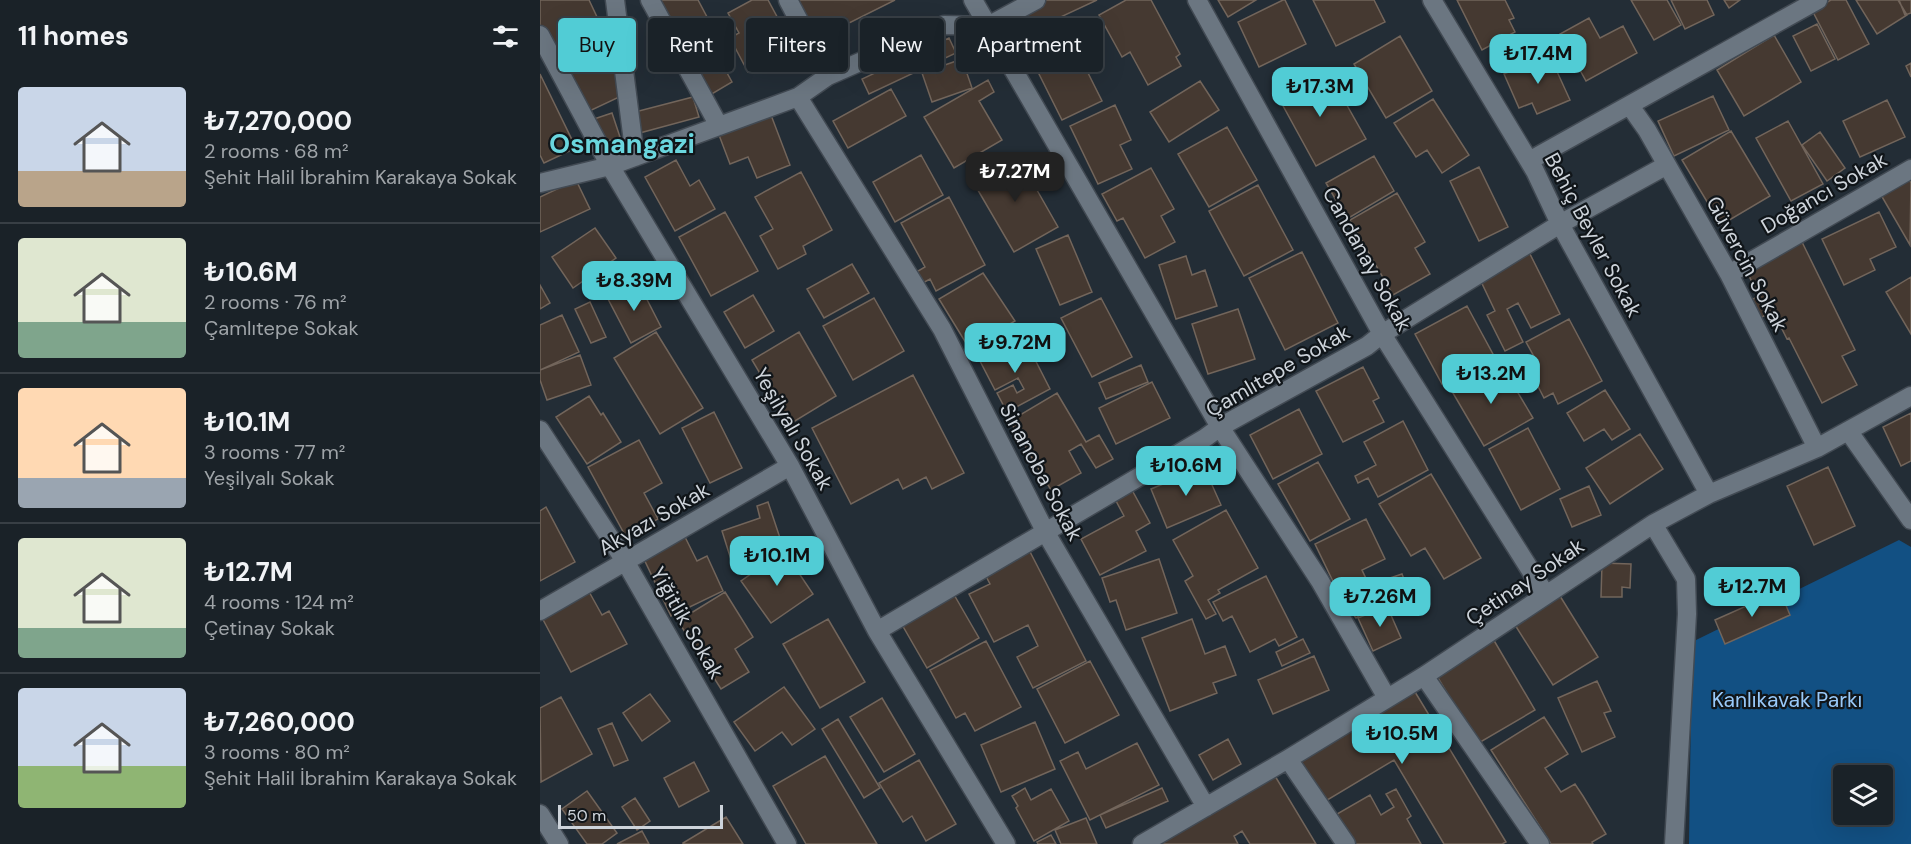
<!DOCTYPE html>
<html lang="en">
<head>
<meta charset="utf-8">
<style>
  :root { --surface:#1a2228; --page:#232a30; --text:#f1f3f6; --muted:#9fa4a8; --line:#383f45; --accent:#51ccd5 }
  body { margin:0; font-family:"DM Sans",sans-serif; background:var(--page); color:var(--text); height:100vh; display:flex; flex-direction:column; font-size:22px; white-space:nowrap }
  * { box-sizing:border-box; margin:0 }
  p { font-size:20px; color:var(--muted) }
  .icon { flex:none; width:33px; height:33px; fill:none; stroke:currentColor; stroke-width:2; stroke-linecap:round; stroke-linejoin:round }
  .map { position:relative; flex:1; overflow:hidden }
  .side { display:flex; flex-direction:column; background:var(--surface); width:540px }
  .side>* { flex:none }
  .top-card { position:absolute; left:18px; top:18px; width:570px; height:54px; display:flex; gap:12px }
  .fabs { position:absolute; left:1293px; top:765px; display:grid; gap:12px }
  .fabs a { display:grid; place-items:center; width:60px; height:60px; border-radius:6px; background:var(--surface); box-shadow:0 6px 24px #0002,0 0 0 2px var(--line); font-size:30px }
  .scale { position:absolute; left:18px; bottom:15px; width:165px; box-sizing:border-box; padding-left:6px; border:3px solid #ced4db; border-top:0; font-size:16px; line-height:21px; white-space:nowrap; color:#ced4db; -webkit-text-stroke:4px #101519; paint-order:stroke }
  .price { position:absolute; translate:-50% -51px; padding:0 14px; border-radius:12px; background:var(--accent); color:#111; font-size:20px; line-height:39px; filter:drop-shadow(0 2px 3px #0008) }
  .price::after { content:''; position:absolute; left:50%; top:36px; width:18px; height:14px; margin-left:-9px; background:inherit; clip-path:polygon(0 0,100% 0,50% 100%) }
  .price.selected { background:#222; color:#fff }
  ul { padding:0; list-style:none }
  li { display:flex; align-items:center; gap:18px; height:150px; padding:0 18px }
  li+li { border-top:2px solid var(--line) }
  li span { display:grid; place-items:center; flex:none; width:168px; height:120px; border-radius:6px; color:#555 }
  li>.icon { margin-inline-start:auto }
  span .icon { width:72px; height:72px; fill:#fffc; stroke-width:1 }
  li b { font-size:26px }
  h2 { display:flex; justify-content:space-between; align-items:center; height:72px; padding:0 18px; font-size:26px }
  .pill { padding:0 21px; border-radius:6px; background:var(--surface); box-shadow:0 6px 24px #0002,0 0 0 2px var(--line); font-size:21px; line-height:54px }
  .pill.selected { background:var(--accent); color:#111 }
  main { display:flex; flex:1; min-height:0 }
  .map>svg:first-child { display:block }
  .green { fill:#125083; fill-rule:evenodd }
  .building { fill:#453931; stroke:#72655b; stroke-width:1.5 }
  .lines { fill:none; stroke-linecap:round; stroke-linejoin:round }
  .minor-casing { stroke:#424a53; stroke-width:21 }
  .minor { stroke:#6b7681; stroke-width:18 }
  .labels { text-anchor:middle; stroke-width:4.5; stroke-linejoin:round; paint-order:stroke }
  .street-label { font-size:21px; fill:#ced4db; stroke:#101519 }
  .park-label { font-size:21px; fill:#99c9f9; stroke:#101519 }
  .district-label { font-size:27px; font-weight:bold; fill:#6ad6de; stroke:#101519 }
</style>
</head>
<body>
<main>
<section class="side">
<h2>11 homes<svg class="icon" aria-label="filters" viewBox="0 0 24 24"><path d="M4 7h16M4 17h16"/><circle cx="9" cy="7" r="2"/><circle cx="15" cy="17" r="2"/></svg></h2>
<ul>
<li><span style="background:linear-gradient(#c9d6e8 70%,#b9a48a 0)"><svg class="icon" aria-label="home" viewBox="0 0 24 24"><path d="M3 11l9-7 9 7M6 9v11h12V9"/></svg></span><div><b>₺7,270,000</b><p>2 rooms · 68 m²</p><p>Şehit Halil İbrahim Karakaya Sokak</p></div></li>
<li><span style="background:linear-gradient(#dfe7d0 70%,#7fa58c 0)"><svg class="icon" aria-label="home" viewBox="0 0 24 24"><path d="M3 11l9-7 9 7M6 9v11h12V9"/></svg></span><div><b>₺10.6M</b><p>2 rooms · 76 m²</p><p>Çamlıtepe Sokak</p></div></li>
<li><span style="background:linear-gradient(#ffd9b3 75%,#9aa5b1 0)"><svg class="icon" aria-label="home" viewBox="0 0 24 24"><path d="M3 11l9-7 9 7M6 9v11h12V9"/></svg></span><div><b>₺10.1M</b><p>3 rooms · 77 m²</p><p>Yeşilyalı Sokak</p></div></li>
<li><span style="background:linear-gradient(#dfe7d0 75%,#7fa58c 0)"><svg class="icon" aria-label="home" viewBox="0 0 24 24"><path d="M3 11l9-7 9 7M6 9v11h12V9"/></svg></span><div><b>₺12.7M</b><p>4 rooms · 124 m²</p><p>Çetinay Sokak</p></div></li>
<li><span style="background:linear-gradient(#c9d6e8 65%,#8fb573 0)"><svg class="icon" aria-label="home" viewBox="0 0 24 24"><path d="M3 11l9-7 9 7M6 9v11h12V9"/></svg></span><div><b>₺7,260,000</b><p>3 rooms · 80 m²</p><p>Şehit Halil İbrahim Karakaya Sokak</p></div></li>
</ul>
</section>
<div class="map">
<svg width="1371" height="844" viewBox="0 0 1371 844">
  <rect width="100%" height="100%" fill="#232d36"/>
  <path class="green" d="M1359,540L1371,547V844H1149L1152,642ZM1304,776H1342V814H1304Z"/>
  <path class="building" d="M0,0H49L92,91L41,115L0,28Z
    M111,0H158L184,49L176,53L192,82L165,98Z
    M212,0H228L254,48L208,72L190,38L199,33L188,13Z
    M240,0H355L263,46Z
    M485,0H557L514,20L524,42L487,58L476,35L460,42L449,17Z
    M586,0H611L640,54L636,57L641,66L608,85L590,52L582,57L559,15Z
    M678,0H716L688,17Z
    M743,0H745L766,44L719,67L698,22Z
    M773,0H834L845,22L796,46Z
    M917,0H965L974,18L969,20L975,32L942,50Z
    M1091,0H1127L1141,25L1114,40Z
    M1131,0H1167L1174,15L1145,29Z
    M1184,0H1200L1189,8Z
    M1291,0H1306L1329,44L1298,60L1272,10Z
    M1316,0H1358L1367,15L1337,34Z
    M1359,0H1371V13L1365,15Z
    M1049,18L1060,38L1083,26L1097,53L1046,81L1020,34Z
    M1277,24L1295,59L1271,71L1253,36Z
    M1234,35L1261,82L1204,116L1177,70Z
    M860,36L892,91L846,118L814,64Z
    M409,38L416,53L329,94L322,79Z
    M535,47L562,101L522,120L495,66Z
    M1009,54L1030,100L997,114L992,103L979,108L964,74Z
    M422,59L432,88L392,102L382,73Z
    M1371,63V77L1366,66Z
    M779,70L794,96L800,93L826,139L776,166L736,93Z
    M0,74L36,148L4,163L0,155Z
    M448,80L454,92L439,101L462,140L414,168L384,117Z
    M660,81L679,110L629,142L610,112Z
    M351,89L366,116L308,148L293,121Z
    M1173,96L1189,130L1134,156L1118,121Z
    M153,97L159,117L96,134L91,113Z
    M893,99L929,155L902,173L887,150L876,157L854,123Z
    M1347,100L1365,137L1320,157L1303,121Z
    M575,105L591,140L580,145L592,169L558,184L530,126Z
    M72,113L80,137L62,143L54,119Z
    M231,115L250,165L217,178L208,157L190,164L179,135Z
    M1248,121L1283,184L1251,201L1216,138Z
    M687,127L717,180L669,207L638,154Z
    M1191,131L1230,196L1181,225L1142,160Z
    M1280,132L1305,168L1287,181L1262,145Z
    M381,155L403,195L355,222L333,182Z
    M477,155L518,227L474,252L432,180Z
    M834,156L854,191L807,219L786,183Z
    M136,160L150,186L159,180L175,209L135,231L105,177Z
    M939,167L968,227L939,241L910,181Z
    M611,168L634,209L621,216L635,242L605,258L583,218L577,221L562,194Z
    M261,172L292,230L263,246L266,254L238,269L220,236L233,229L215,197Z
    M1369,179L1371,183L1370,245L1341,195Z
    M36,180L50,209L0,232V197Z
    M718,185L753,250L704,276L669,211Z
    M857,193L885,242L875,248L890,274L853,295L810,220Z
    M409,197L445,265L396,291L390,279L379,285L373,274L385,267L361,223Z
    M185,212L218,271L171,296L139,237Z
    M1339,212L1356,247L1330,259L1335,270L1304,285L1282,239Z
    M55,228L76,258L33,288L12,257Z
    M528,235L552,292L520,305L496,249Z
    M1262,242L1315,350L1302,356L1317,385L1282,403L1249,338L1247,339L1233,311L1220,318L1211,300L1219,296L1206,270Z
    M987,248L1020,314L991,328L978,303L967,309L983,342L965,351L947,315L955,311L937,273Z
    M762,252L798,323L745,350L709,278Z
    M646,256L652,275L665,270L677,306L636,319L619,265Z
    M312,264L329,293L284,318L267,289Z
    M443,273L475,321L429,348L399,299Z
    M1371,277V334L1346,292Z
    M98,282L121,327L91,343L67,297Z
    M0,285L10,303L0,309Z
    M213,295L234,331L205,348L184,312Z
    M334,298L364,351L313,380L283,326Z
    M561,298L592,357L552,377L521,318Z
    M50,302L66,337L51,343L35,309Z
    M927,306L954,356L902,384L875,334Z
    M698,309L715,359L668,374L652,324Z
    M22,315L39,352L0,370V325Z
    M1029,319L1062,381L1018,404L1013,393L1004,398L988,367L997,362L986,342Z
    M116,332L163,408L120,434L74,358Z
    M259,332L296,396L250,424L212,360Z
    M484,338L510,389L467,412L457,393L473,385L477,393L484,389L478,378L455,390L440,361Z
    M40,355L51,385L7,400L0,380V370Z
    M601,365L608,382L566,399L559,383Z
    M948,365L958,382L968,376L993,418L944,446L910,388Z
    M823,367L839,398L833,401L844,422L803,442L776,391Z
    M373,375L424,473L392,489L386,477L363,489L358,479L311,504L272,428Z
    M612,382L630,418L576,444L559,408Z
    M1065,390L1090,429L1072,440L1064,429L1044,441L1027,413Z
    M517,393L546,442L559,435L573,459L556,468L541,444L529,451L541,473L511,490L470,421Z
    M49,396L61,415L63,413L81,442L47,464L16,417Z
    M759,409L782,454L733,479L710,435Z
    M174,412L202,468L170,483L142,428Z
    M1371,413V461L1361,466L1343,427Z
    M863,421L888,470L838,497L828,478L818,483L815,476L836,465L824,442Z
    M988,428L1020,489L981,510L949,449Z
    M1100,434L1123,469L1070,504L1046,468Z
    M99,440L122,483L104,493L118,519L86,537L48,467Z
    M778,462L810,519L770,541L738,484Z
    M664,467L681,505L627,528L611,489Z
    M1288,467L1315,526L1274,545L1247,486Z
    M891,474L941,558L904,579L885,548L871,556L839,504Z
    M1049,486L1061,515L1032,527L1020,499Z
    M592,490L610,523L596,531L606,551L560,575L541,539L584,516L575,499Z
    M228,502L245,553L194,569L182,531L220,518L217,506Z
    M6,507L35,562L0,581V511Z
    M686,510L718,568L678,590L680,593L668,600L676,614L666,619L645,581L653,576L633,540Z
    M826,519L845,559L822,570L830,587L802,600L775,544Z
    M145,537L157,561L167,556L183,591L131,616L103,557Z
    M485,542L546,661L493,688L477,657L498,646L488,625L454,642L429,594L450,584L440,565Z
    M244,551L273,594L231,623L201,581Z
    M619,559L637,613L586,630L576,600L570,602L562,578Z
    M1062,563L1091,564L1090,588L1082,587V597H1061Z
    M862,574L873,603L852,611L841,581Z
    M726,576L757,637L739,646L735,639L710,652L692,616L683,621L673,602Z
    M409,586L439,638L387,668L357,616Z
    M830,587L840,599L816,618L806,606Z
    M47,588L62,615L69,611L87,644L31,672L0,614Z
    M1240,591L1250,615L1185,644L1175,620Z
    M185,592L213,637L195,649L209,672L181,689L138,621Z
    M1020,596L1058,657L1013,685L975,625Z
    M847,606L861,638L833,651L818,618Z
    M288,619L325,682L280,708L243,644Z
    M652,619L665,654L685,646L696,675L673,683L677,693L630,711L602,638Z
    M949,632L995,710L937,744L891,666Z
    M763,639L770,653L742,666L736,652Z
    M446,641L481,707L435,731L425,713L416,718L390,670Z
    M774,656L789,690L733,714L718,680Z
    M550,661L579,715L525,743L497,689Z
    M1057,681L1071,711L1064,713L1075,737L1042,752L1018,698Z
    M869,682L966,842L962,844H904L854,760L784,802L753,752Z
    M244,687L275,729L252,745L242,732L215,751L194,722Z
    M110,694L130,721L102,741L83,713Z
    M21,697L52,754L1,782L0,708Z
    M342,698L375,754L344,772L310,717Z
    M1004,717L1028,754L1005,768L1021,792L1035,784L1043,796L1066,834L1052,842L1053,844H1011L951,750Z
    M298,719L340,788L324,798L282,729Z
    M495,722L515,769L461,792L441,745Z
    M72,723L88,760L74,766L58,729Z
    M688,739L701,764L673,780L659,755Z
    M597,743L619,785L550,820L520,761L538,752L546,769Z
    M285,756L337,844H266L233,786Z
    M379,760L416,824L386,841L372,816L363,822L339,783Z
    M154,762L169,791L139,807L124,778Z
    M732,771L776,844H710L702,831L694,836L698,844H609Z
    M485,788L491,800L511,789L529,821L494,841L476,808L478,806L472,796Z
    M622,788L628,801L566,828L560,815Z
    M856,789L871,816L867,819L881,844H814L797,814L830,795L841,815L854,807L846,794Z
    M47,791L77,833L62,844H47L22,809Z
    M95,798L110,821L97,830L82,807Z
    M186,817L203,844H143V843Z
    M546,818L557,844H521L515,830Z
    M102,831L109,844H77Z
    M511,835L516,844H498L497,842Z"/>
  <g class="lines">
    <g class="minor-casing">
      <path id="minor" d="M75,0L95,157
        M110,0L179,126
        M248,0L288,76
        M433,0L680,427L780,581L847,698
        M657,0L842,334L1006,595
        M892,0L995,171L1020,224L1169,494
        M0,35L70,166L250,466L337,631L466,844
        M258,97L402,329L506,533L666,807
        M1090,106L1107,130L1189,274L1277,448
        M989,161L1278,0
        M0,183L70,166L258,97L288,76L404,25L448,26L496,0
        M1189,274L1371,169
        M0,430L85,561L247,844
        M1309,432L1371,520
        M1113,524L1146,579L1147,614L1134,844
        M0,611L250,466
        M337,631L665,438L680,427L827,346L842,334L1020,224L1127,165
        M884,676L1000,844
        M748,759L806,844
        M0,814L19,844
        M602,844L748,759L884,676L1113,524L1169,494L1277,448L1371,396"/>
    </g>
    <use href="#minor" class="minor"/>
  </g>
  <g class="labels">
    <g class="street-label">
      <text transform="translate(1284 193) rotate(-30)" y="7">Doğancı Sokak</text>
      <text transform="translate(1053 235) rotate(62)" y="7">Behiç Beyler Sokak</text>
      <text transform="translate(827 259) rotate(61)" y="7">Candanay Sokak</text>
      <text transform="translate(1207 264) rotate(62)" y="7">Güvercin Sokak</text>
      <text transform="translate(738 371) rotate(-30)" y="7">Çamlıtepe Sokak</text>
      <text transform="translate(253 429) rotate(60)" y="7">Yeşilyalı Sokak</text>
      <text transform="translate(501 472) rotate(62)" y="7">Sinanoba Sokak</text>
      <text transform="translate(114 519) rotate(-30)" y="7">Akyazı Sokak</text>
      <text transform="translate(985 582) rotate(-34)" y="7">Çetinay Sokak</text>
      <text transform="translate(147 623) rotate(60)" y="7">Yiğitlik Sokak</text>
    </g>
    <g class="park-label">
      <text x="1247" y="707">Kanlıkavak Parkı</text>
    </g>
    <g class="district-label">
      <text x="82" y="153">Osmangazi</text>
    </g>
  </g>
</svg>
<div class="fabs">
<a><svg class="icon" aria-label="layers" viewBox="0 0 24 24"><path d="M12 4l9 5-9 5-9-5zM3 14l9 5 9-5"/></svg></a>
</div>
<div class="scale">50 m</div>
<b class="price" style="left:998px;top:85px">₺17.4M</b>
<b class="price" style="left:780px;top:118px">₺17.3M</b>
<b class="price selected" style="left:475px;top:203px">₺7.27M</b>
<b class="price" style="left:94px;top:312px">₺8.39M</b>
<b class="price" style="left:475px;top:374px">₺9.72M</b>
<b class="price" style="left:951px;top:405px">₺13.2M</b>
<b class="price" style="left:646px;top:497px">₺10.6M</b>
<b class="price" style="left:237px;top:587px">₺10.1M</b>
<b class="price" style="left:1212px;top:618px">₺12.7M</b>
<b class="price" style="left:840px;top:628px">₺7.26M</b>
<b class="price" style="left:862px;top:765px">₺10.5M</b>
<div class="top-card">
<a class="pill selected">Buy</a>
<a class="pill">Rent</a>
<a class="pill">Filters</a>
<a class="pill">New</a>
<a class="pill">Apartment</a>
</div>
</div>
</main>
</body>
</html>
